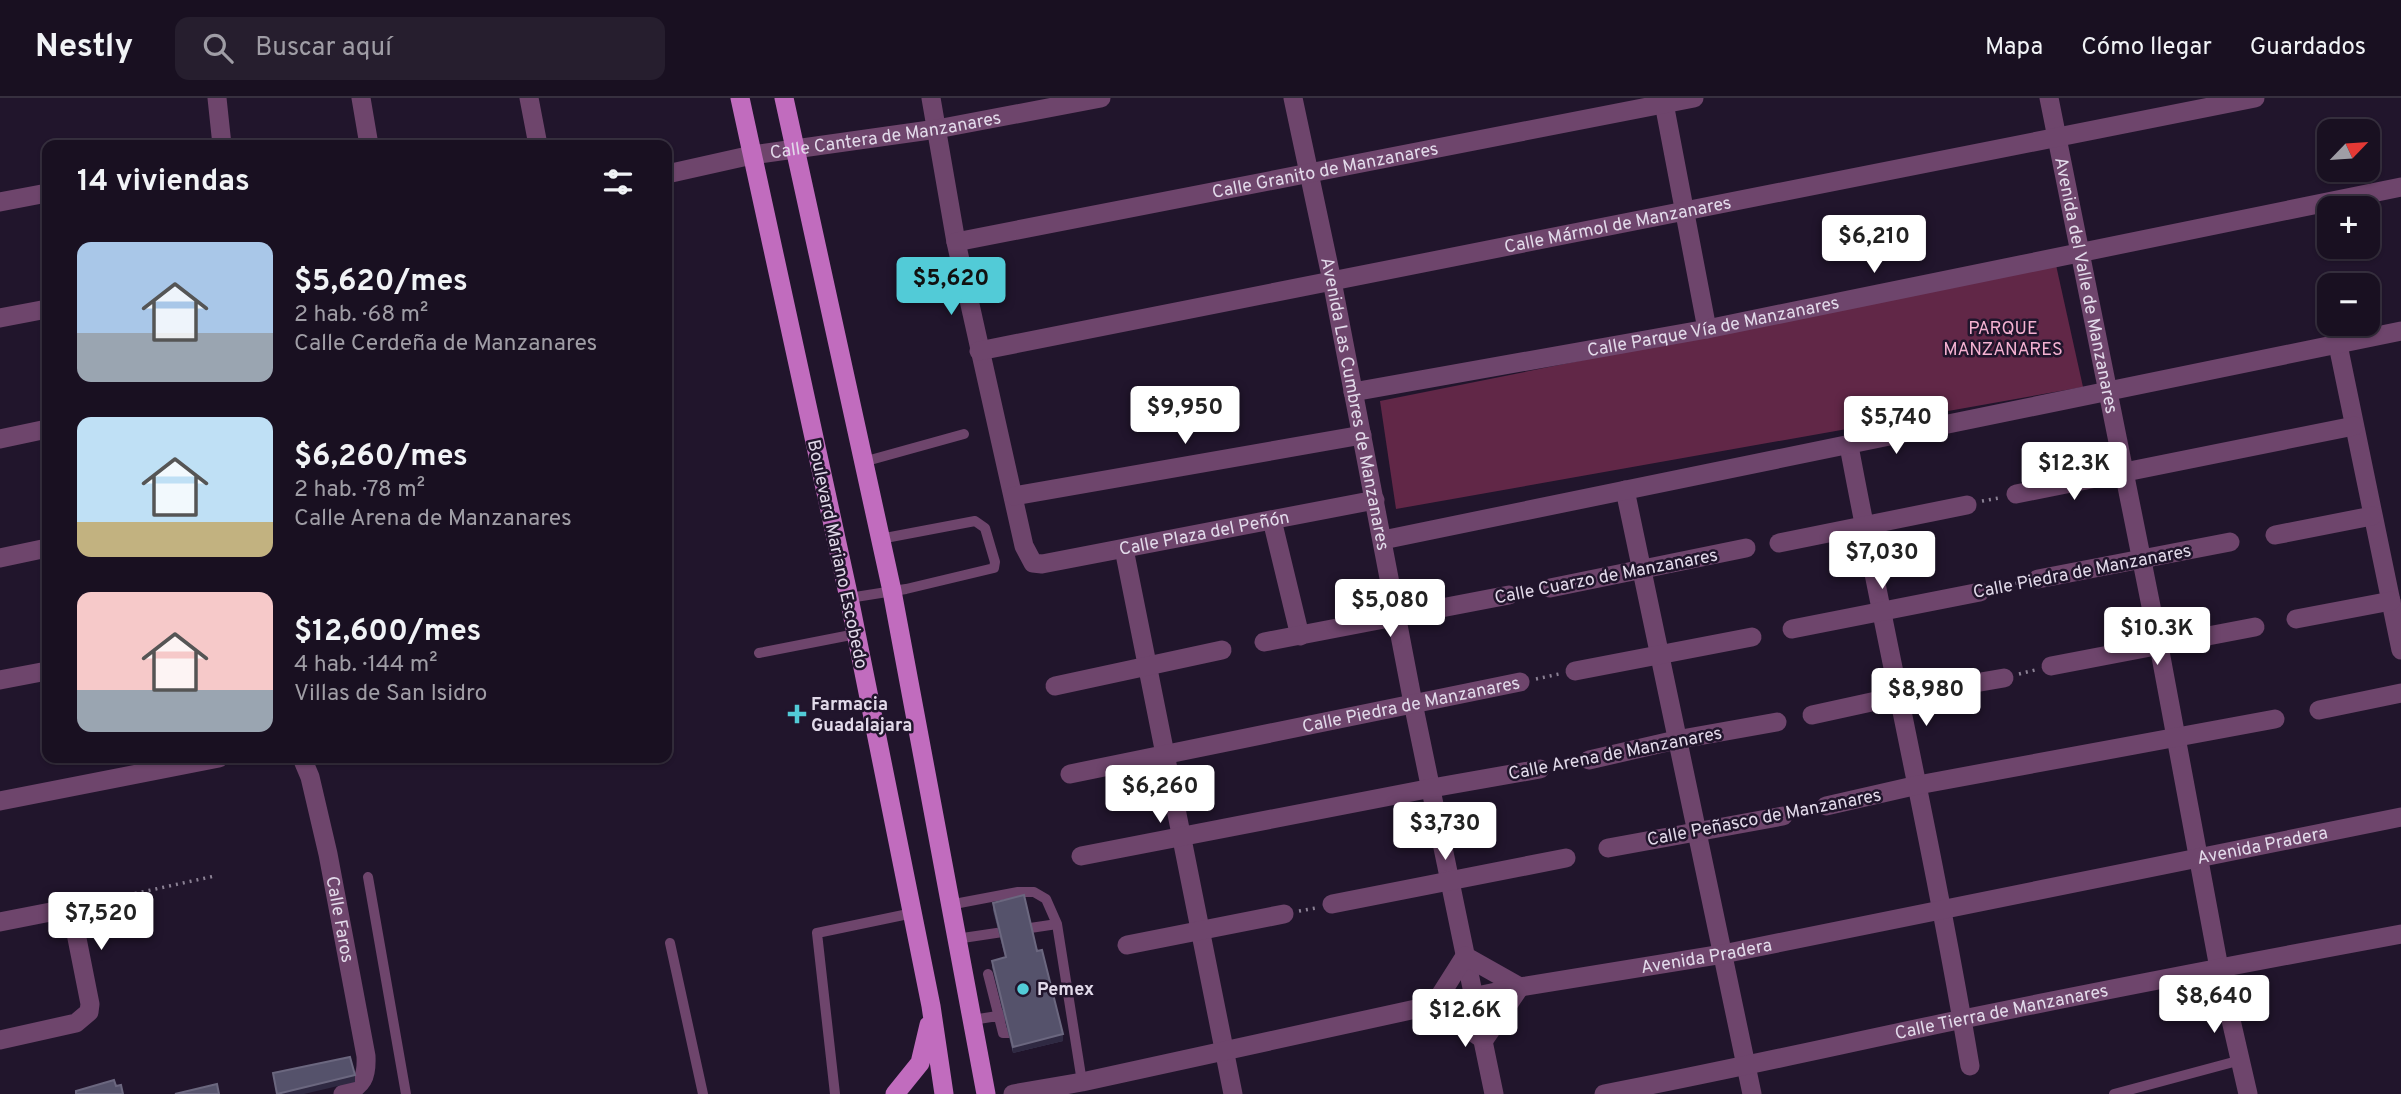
<!DOCTYPE html>
<html lang="es">
<head>
<meta charset="utf-8">
<style>
  :root { --surface:#191021; --page:#261e2e; --text:#f1f3f6; --muted:#9f9da5; --line:#37303f; --accent:#52cbd7 }
  body { margin:0; font-family:Overpass,sans-serif; background:var(--page); color:var(--text); height:100vh; display:flex; flex-direction:column; font-size:26px; white-space:nowrap }
  * { box-sizing:border-box; margin:0 }
  p { font-size:23px; color:var(--muted) }
  .icon { flex:none; width:38px; height:38px; fill:none; stroke:currentColor; stroke-width:2; stroke-linecap:round; stroke-linejoin:round }
  .map { position:relative; flex:1; overflow:hidden }
  .side { position:absolute; left:42px; top:42px; width:630px; height:623px; display:flex; flex-direction:column; background:var(--surface); border-radius:14px; box-shadow:0 2px 5px #0004,0 0 0 2px var(--line) }
  .side>* { flex:none }
  .needle { width:46px; rotate:65deg }
  .tools { position:absolute; left:2317px; top:21px; display:grid; gap:14px }
  .tools a { display:grid; place-items:center; width:63px; height:63px; border-radius:14px; background:var(--surface); box-shadow:0 2px 5px #0004,0 0 0 2px var(--line); font-size:35px }
  .price { position:absolute; translate:-50% -60px; padding:0 16px; border-radius:7px; background:#fff; color:#222; font-size:23px; line-height:46px; filter:drop-shadow(0 2px 4px #0008) }
  .price::after { content:''; position:absolute; left:50%; top:42px; width:21px; height:16px; margin-left:-10px; background:inherit; clip-path:polygon(0 0,100% 0,50% 100%) }
  .price.active { background:var(--accent); color:#111 }
  ul { padding:0; list-style:none }
  li { display:flex; align-items:center; gap:21px; height:175px; padding:0 35px }
  li span { display:grid; place-items:center; flex:none; width:196px; height:140px; border-radius:14px; color:#555 }
  li>.icon { margin-inline-start:auto }
  span .icon { width:84px; height:84px; fill:#fffc; stroke-width:1 }
  li b { font-size:30px }
  h2 { display:flex; justify-content:space-between; align-items:center; height:84px; padding:0 35px; font-size:30px }
  header { display:flex; align-items:center; gap:42px; box-sizing:border-box; height:98px; padding:0 35px; background:var(--surface); border-bottom:2px solid var(--line) }
  header strong { font-size:33px }
  nav { display:flex; gap:38px; margin-inline-start:auto; font-size:24px }
  .search { width:490px; height:63px; background:var(--page); display:flex; align-items:center; gap:18px; box-sizing:border-box; padding:0 24px; border-radius:14px; color:var(--muted); font-size:26px }
  .map>svg:first-child { display:block }
  .green { fill:#612747 }
  .lines { fill:none; stroke-linecap:round; stroke-linejoin:round }
  .path { stroke:#8b8194; stroke-width:3.5; stroke-dasharray:2 5; stroke-linecap:butt }
  .service { stroke:#6e456c; stroke-width:10 }
  .minor { stroke:#6e456c; stroke-width:19 }
  .tertiary { stroke:#6e456c; stroke-width:19 }
  .primary { stroke:#c16cbe; stroke-width:19 }
  .wall { fill:#44415c }
  .shaded-wall { fill:#2f2942 }
  .building { fill:#55526b; stroke:#6b677f; stroke-width:2 }
  .poi-dot { fill:#52cbd7; stroke:#21152c; stroke-width:2.5 }
  .labels { text-anchor:middle; stroke-width:5; stroke-linejoin:round; paint-order:stroke }
  .street-label { font-size:18px; fill:#e2daea; stroke:#21152c }
  .park-label { font-size:18px; fill:#f5b2d2; stroke:#21152c }
  .poi-label { font-size:18px; font-weight:bold; fill:#e2daea; stroke:#21152c; text-anchor:start }
</style>
</head>
<body>
<header>
<strong>Nestly</strong>
<div class="search"><svg class="icon" aria-label="search" viewBox="0 0 24 24"><circle cx="10" cy="10" r="6"/><path d="M15 15l6 6"/></svg>Buscar aquí</div>
<nav><a>Mapa</a><a>Cómo llegar</a><a>Guardados</a></nav>
</header>
<div class="map">
<svg width="2401" height="996" viewBox="0 0 2401 996">
  <rect width="100%" height="100%" fill="#21152c"/>
  <path class="green" d="M2056,167L2083,289L1396,411L1380,303Z"/>
  <g class="lines">
    <path class="path" d="M1982,403L1999,400
      M1995,490L2022,484
      M2019,576L2035,572
      M1536,581L1559,576
      M1556,668L1573,665
      M87,806L215,778
      M1299,813L1316,810"/>
    <path class="service" d="M863,364L964,336
      M849,500L906,491L994,470L995,464L985,430L975,423L880,441
      M759,555L856,536
      M368,779L406,996
      M949,807L1018,794H1034L1046,801L1057,826L1082,984
      M956,841L1057,826
      M670,845L703,996
      M988,876L1003,935H1023
      M972,922L1004,917
      M835,996L817,835L913,815
      M2114,996L2241,962"/>
    <g class="minor">
      <path d="M217,0L222,47"/>
      <path d="M361,0L369,47"/>
      <path d="M529,0L538,47"/>
      <path id="s1" d="M931,0L956,144L1024,448L1033,465L1042,466L1375,402"/>
      <path id="s2" d="M1293,0L1332,183L1413,605L1494,996"/>
      <path d="M1663,0L1707,231"/>
      <path id="s3" d="M2049,0L2159,548L2219,870L2248,996"/>
      <path id="s4" d="M667,76L752,57L937,31L1101,0"/>
      <path d="M0,104L47,95"/>
      <path id="s5" d="M956,144L1694,0"/>
      <path d="M0,220L47,211"/>
      <path d="M2338,247L2401,552"/>
      <path id="s6" d="M979,253L2255,0"/>
      <path id="s7" d="M1353,294L1707,231L2401,89"/>
      <path d="M0,341L47,331"/>
      <path d="M1849,348C1888,555 1935,760 1970,968"/>
      <path d="M1625,392L1752,996"/>
      <path d="M2016,396L2354,328"/>
      <path d="M1014,398L1362,337"/>
      <path d="M1272,422L1300,538"/>
      <path d="M2275,437L2372,418"/>
      <path d="M1383,442L2401,233"/>
      <path d="M1779,445L1967,407"/>
      <path d="M1124,451L1233,996"/>
      <path d="M0,460L47,450"/>
      <path d="M2038,481L2230,444"/>
      <path d="M1550,490L1746,450"/>
      <path d="M2296,521L2391,503"/>
      <path d="M1792,531L1980,494"/>
      <path d="M1264,544L1509,497"/>
      <path d="M2051,568L2255,529"/>
      <path d="M1575,573L1752,539"/>
      <path d="M0,582L47,573"/>
      <path d="M1055,588L1222,552"/>
      <path d="M2319,612L2401,595"/>
      <path d="M1812,617L1899,598L2004,580"/>
      <path id="s8" d="M302,660L310,679L328,756L366,958C367,979 363,988 343,996"/>
      <path d="M1589,662L1676,642L1777,624"/>
      <path id="s9" d="M1070,676L1520,584"/>
      <path d="M0,703L219,660"/>
      <path d="M1826,708L1918,687L2275,621"/>
      <path d="M1608,750L1783,718"/>
      <path d="M1081,758L1432,690L1540,671"/>
      <path d="M1332,806L1566,760"/>
      <path d="M0,824L71,810L90,906L89,914L76,925L0,942"/>
      <path d="M1127,847L1284,816"/>
      <path id="s10" d="M1604,996C1725,973 1843,946 1963,921C2109,891 2255,863 2401,836"/>
    </g>
    <g class="tertiary">
      <path d="M1465,858L1520,889L1484,942L1434,907Z"/>
      <path id="s11" d="M1013,996L1082,984L1434,907L1520,889L1723,856L2401,719"/>
    </g>
    <path class="primary" d="M740,0L849,500L931,908L944,996
      M784,0L892,493L986,996
      M895,996L920,965L929,927"/>
  </g>
  <path class="wall" d="M993,805L1037,853L1063,943L1013,955L992,869V863L1005,859L993,812Z"/>
  <path class="shaded-wall" d="M1063,936V943L1013,955V949Z
    M355,977V984L304,996H277Z"/>
  <path class="building" d="M1024,797L1037,853L1042,852L1063,936L1013,949L992,863L1006,859L993,805Z
    M350,959L355,977L277,996L273,975Z
    M114,982L116,988L121,987L123,996H76V993Z
    M217,986L219,996H175Z"/>
  <g class="poi-dot">
    <path d="M793.5 605.5h7v7h7v7h-7v7h-7v-7h-7v-7h7z"/>
    <circle cx="1023" cy="891" r="7"/>
  </g>
  <g class="labels">
    <g class="street-label">
      <text dy="6" stroke="none"><textPath href="#s4" startOffset="222">Calle Cantera de Manzanares</textPath></text>
      <text dy="6" stroke="none"><textPath href="#s5" startOffset="376">Calle Granito de Manzanares</textPath></text>
      <text dy="6" stroke="none"><textPath href="#s6" startOffset="651">Calle Mármol de Manzanares</textPath></text>
      <text dy="6" stroke="none"><textPath href="#s3" startOffset="191">Avenida del Valle de Manzanares</textPath></text>
      <text dy="6" stroke="none"><textPath href="#s7" startOffset="366">Calle Parque Vía de Manzanares</textPath></text>
      <text dy="6" stroke="none"><textPath href="#s2" startOffset="312">Avenida Las Cumbres de Manzanares</textPath></text>
      <text dy="6" stroke="none"><textPath href="#s1" startOffset="651">Calle Plaza del Peñón</textPath></text>
      <text transform="translate(838 456) rotate(78)" y="6">Boulevard Mariano Escobedo</text>
      <text transform="translate(2082 473) rotate(-11)" y="6">Calle Piedra de Manzanares</text>
      <text transform="translate(1606 478) rotate(-11)" y="6">Calle Cuarzo de Manzanares</text>
      <text dy="6" stroke="none"><textPath href="#s9" startOffset="348">Calle Piedra de Manzanares</textPath></text>
      <text transform="translate(1615 655) rotate(-11)" y="6">Calle Arena de Manzanares</text>
      <text transform="translate(1764 719) rotate(-11)" y="6">Calle Peñasco de Manzanares</text>
      <text dy="6" stroke="none"><textPath href="#s11" startOffset="1274">Avenida Pradera</textPath></text>
      <text dy="6" stroke="none"><textPath href="#s8" startOffset="166">Calle Faros</textPath></text>
      <text dy="6" stroke="none"><textPath href="#s11" startOffset="707">Avenida Pradera</textPath></text>
      <text dy="6" stroke="none"><textPath href="#s10" startOffset="406">Calle Tierra de Manzanares</textPath></text>
    </g>
    <g class="park-label">
      <text x="2003" y="236">PARQUE<tspan x="2003" dy="21">MANZANARES</tspan></text>
    </g>
    <g class="poi-label">
      <text x="811" y="612">Farmacia<tspan x="811" dy="21">Guadalajara</tspan></text>
      <text x="1037" y="897">Pemex</text>
    </g>
  </g>
</svg>
<div class="tools">
<a><svg class="needle" viewBox="-14 -14 28 28"><path d="M0-13l5 13h-10z" fill="#e53935"/><path d="M0 13l5-13h-10z" fill="#9f9da5"/></svg></a>
<a>+</a>
<a>−</a>
</div>
<b class="price" style="left:1874px;top:177px">$6,210</b>
<b class="price active" style="left:951px;top:219px">$5,620</b>
<b class="price" style="left:1185px;top:348px">$9,950</b>
<b class="price" style="left:1896px;top:358px">$5,740</b>
<b class="price" style="left:2074px;top:404px">$12.3K</b>
<b class="price" style="left:1882px;top:493px">$7,030</b>
<b class="price" style="left:1390px;top:541px">$5,080</b>
<b class="price" style="left:2157px;top:569px">$10.3K</b>
<b class="price" style="left:1926px;top:630px">$8,980</b>
<b class="price" style="left:1160px;top:727px">$6,260</b>
<b class="price" style="left:1445px;top:764px">$3,730</b>
<b class="price" style="left:101px;top:854px">$7,520</b>
<b class="price" style="left:2214px;top:937px">$8,640</b>
<b class="price" style="left:1465px;top:951px">$12.6K</b>
<section class="side">
<h2>14 viviendas<svg class="icon" aria-label="filters" viewBox="0 0 24 24"><path d="M4 7h16M4 17h16"/><circle cx="9" cy="7" r="2"/><circle cx="15" cy="17" r="2"/></svg></h2>
<ul>
<li><span style="background:linear-gradient(#a9c7e8 65%,#9aa5b1 0)"><svg class="icon" aria-label="home" viewBox="0 0 24 24"><path d="M3 11l9-7 9 7M6 9v11h12V9"/></svg></span><div><b>$5,620/mes</b><p>2 hab. · 68 m²</p><p>Calle Cerdeña de Manzanares</p></div></li>
<li><span style="background:linear-gradient(#bfe0f5 75%,#c2b280 0)"><svg class="icon" aria-label="home" viewBox="0 0 24 24"><path d="M3 11l9-7 9 7M6 9v11h12V9"/></svg></span><div><b>$6,260/mes</b><p>2 hab. · 78 m²</p><p>Calle Arena de Manzanares</p></div></li>
<li><span style="background:linear-gradient(#f6c9c9 70%,#9aa5b1 0)"><svg class="icon" aria-label="home" viewBox="0 0 24 24"><path d="M3 11l9-7 9 7M6 9v11h12V9"/></svg></span><div><b>$12,600/mes</b><p>4 hab. · 144 m²</p><p>Villas de San Isidro</p></div></li>
</ul>
</section>
</div>
</body>
</html>
